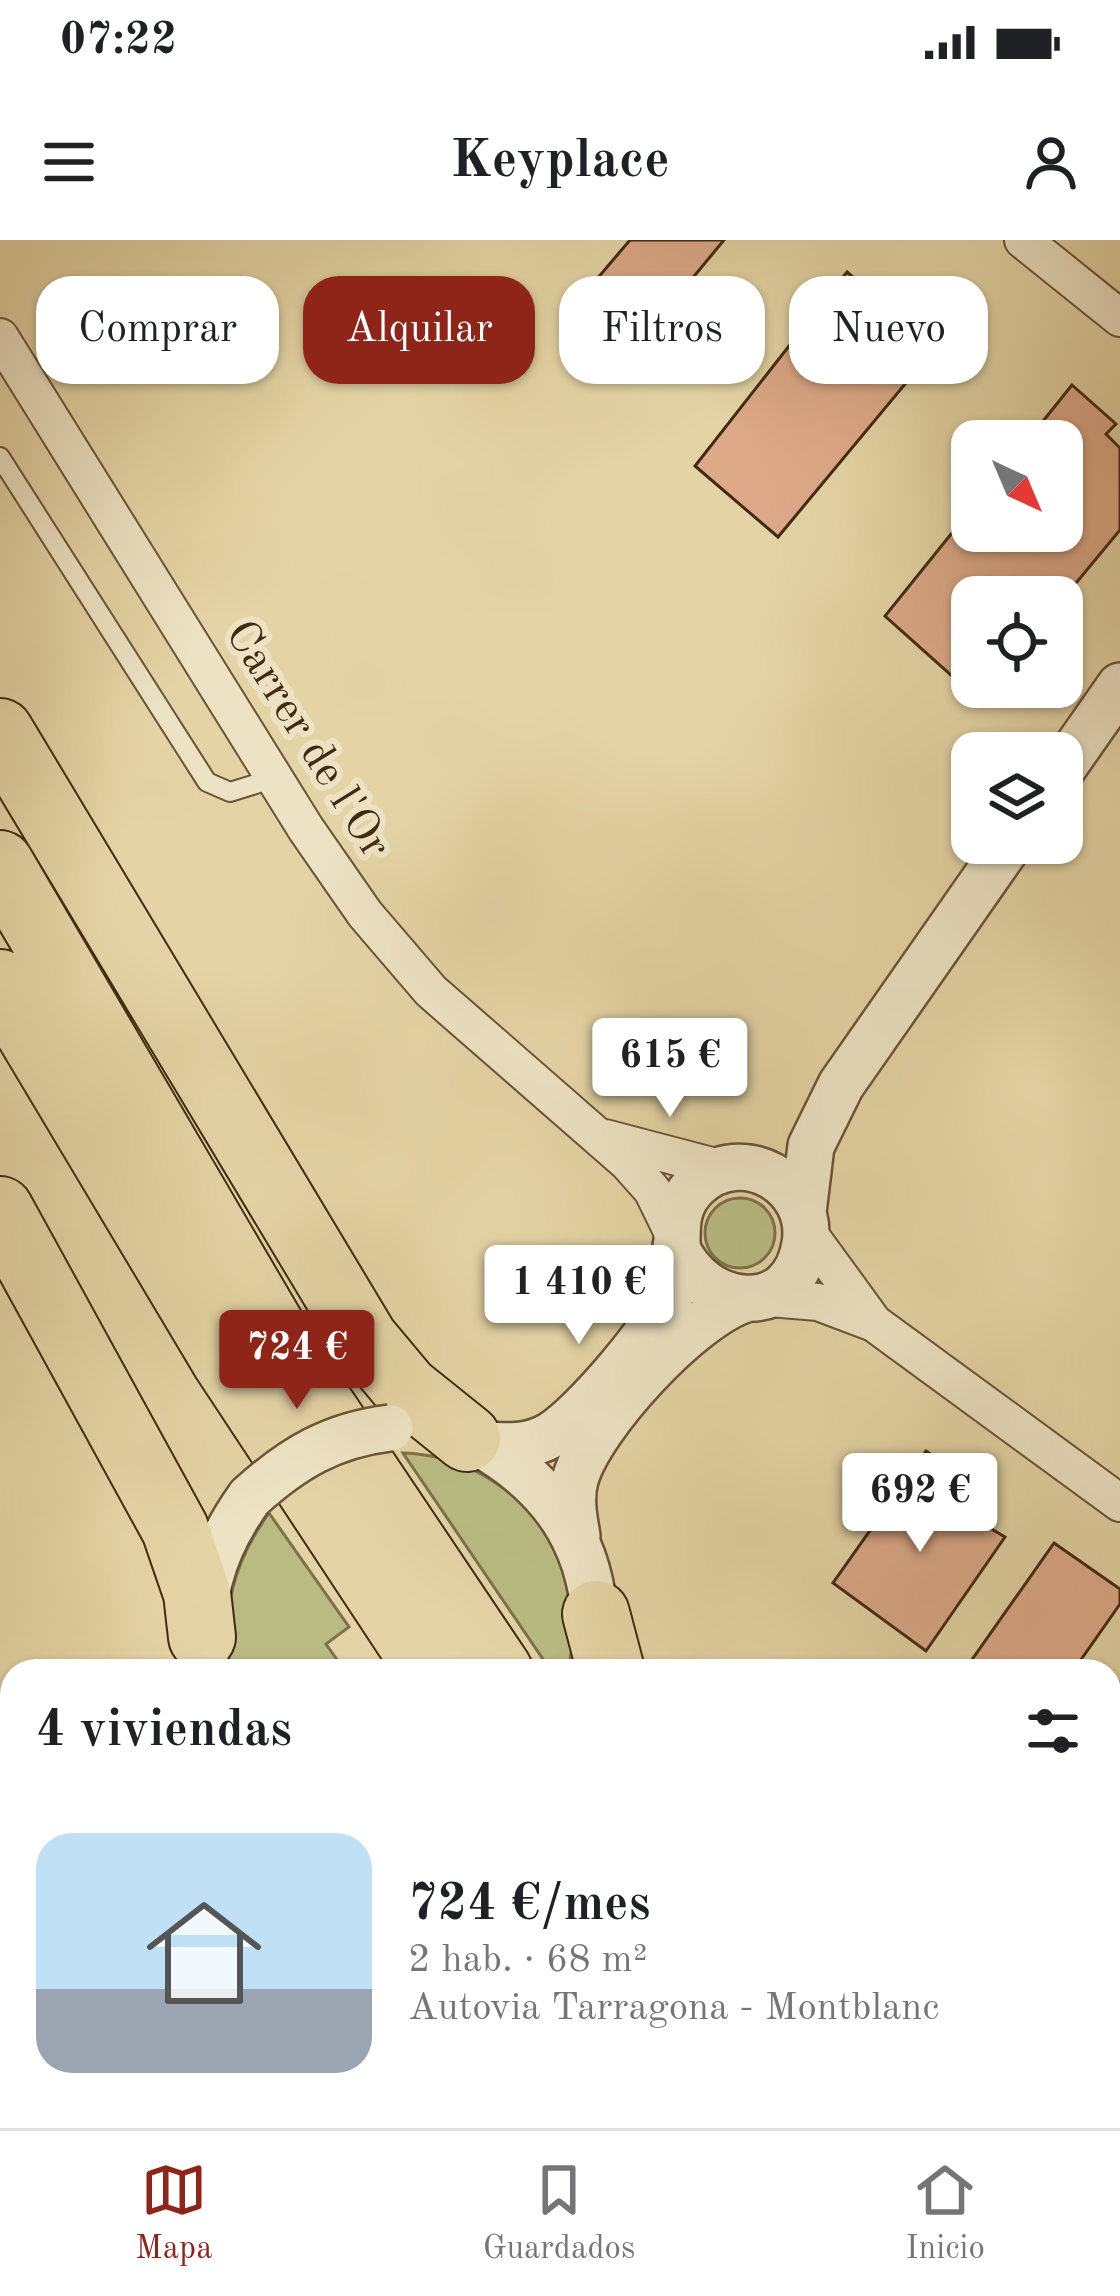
<!DOCTYPE html>
<html lang="es">
<head>
<meta charset="utf-8">
<style>
  :root { --surface:#fff; --page:#f6f6f6; --text:#202124; --muted:#757577; --line:#e0e0e0; --accent:#8f2418 }
  body { margin:0; font-family:"Old Standard TT",serif; background:var(--page); color:var(--text); height:100vh; display:flex; flex-direction:column; font-size:45px; white-space:nowrap }
  * { box-sizing:border-box; margin:0 }
  p { font-size:39px; color:var(--muted) }
  .icon { flex:none; width:66px; height:66px; fill:none; stroke:currentColor; stroke-width:2; stroke-linecap:round; stroke-linejoin:round }
  .map { position:relative; flex:1; overflow:hidden }
  .drawer { position:absolute; left:0px; top:1419px; width:1122px; height:471px; display:flex; flex-direction:column; background:var(--surface); border-radius:36px 36px 0 0; box-shadow:0 3px 9px #0004 }
  .drawer>* { flex:none }
  .banner { position:absolute; left:36px; top:36px; width:1050px; height:108px; display:flex; gap:24px }
  .needle { width:78px; rotate:136deg }
  .tools { position:absolute; left:951px; top:180px; display:grid; gap:24px }
  .tools a { display:grid; place-items:center; width:132px; height:132px; border-radius:24px; background:var(--surface); box-shadow:0 3px 9px #0004; font-size:60px }
  .price { position:absolute; translate:-50% -102px; padding:0 27px; border-radius:12px; background:#fff; color:#222; font-size:39px; line-height:78px; filter:drop-shadow(0 3px 6px #0008) }
  .price::after { content:''; position:absolute; left:50%; top:72px; width:36px; height:27px; margin-left:-18px; background:inherit; clip-path:polygon(0 0,100% 0,50% 100%) }
  .price.on { background:var(--accent); color:#fff }
  ul { padding:0; list-style:none }
  li { display:flex; align-items:center; gap:36px; height:300px; padding:0 36px }
  li+li { border-top:3px solid var(--line) }
  li span { display:grid; place-items:center; flex:none; width:336px; height:240px; border-radius:36px; color:#555 }
  li>.icon { margin-inline-start:auto }
  span .icon { width:144px; height:144px; fill:#fffc; stroke-width:1 }
  li b { font-size:51px }
  h2 { display:flex; justify-content:space-between; align-items:center; height:144px; padding:0 36px; font-size:51px }
  .pill { padding:0 42px; border-radius:36px; background:var(--surface); box-shadow:0 3px 9px #0004; font-size:42px; line-height:108px }
  .pill.on { background:var(--accent); color:#fff }
  .status { display:flex; justify-content:space-between; align-items:center; height:84px; padding:0 60px; background:var(--surface); direction:ltr }
  .status svg { height:33px; fill:currentColor }
  header { display:flex; justify-content:space-between; align-items:center; height:156px; padding:0 36px; background:var(--surface); font-size:54px; font-weight:600 }
  .menu { display:flex; justify-content:space-around; align-items:center; height:168px; border-top:3px solid var(--line); background:var(--surface); font-size:33px; color:var(--muted) }
  .menu a { display:grid; justify-items:center; gap:6px }
  .menu .on { color:var(--accent) }
  .map>svg:first-child { display:block }
  .green { fill:#b9bb83; stroke:#7d724a; stroke-width:3 }
  .building { fill:#dda988; stroke:#412a11; stroke-width:3 }
  .lines { fill:none; stroke-linecap:round; stroke-linejoin:round }
  .service-casing { stroke:#6a5436; stroke-width:22 }
  .minor-casing { stroke:#6a5436; stroke-width:40 }
  .tertiary-casing { stroke:#6a5436; stroke-width:50 }
  .motorway-casing { stroke:#412a11; stroke-width:70 }
  .path { stroke:#412a11; stroke-width:6; stroke-dasharray:9 6; stroke-linecap:butt }
  .service { stroke:#ede3c4; stroke-width:18 }
  .minor { stroke:#ede3c4; stroke-width:36 }
  .tertiary { stroke:#ede3c4; stroke-width:45 }
  .motorway { stroke:#e4d4a5; stroke-width:66 }
  .tertiary-bridge-casing { stroke:#6a5436; stroke-width:50; stroke-linecap:butt }
  .tertiary-bridge { stroke:#ede3c4; stroke-width:45 }
  .labels { text-anchor:middle; stroke-width:12; stroke-linejoin:round; paint-order:stroke }
  .street-label { font-size:45px; fill:#412a11; stroke:#ede3c4 }
</style>
</head>
<body>
<div class="status"><b>07:22</b><svg viewBox="0 0 49 12"><path d="M0 12V9h3v3zM5 12V6h3v6zM10 12V3h3v9zM15 12V0h3v12zM26 1h20v11H26zM47 4h2v5h-2z"/></svg></div>
<header><svg class="icon" aria-label="menu" viewBox="0 0 24 24"><path d="M4 6h16M4 12h16M4 18h16"/></svg>Keyplace<svg class="icon" aria-label="person" viewBox="0 0 24 24"><circle cx="12" cy="8" r="4"/><path d="M4 21q1-7 8-7t8 7"/></svg></header>
<div class="map">
<svg width="1120" height="1888" viewBox="0 0 1120 1888">
  <rect width="100%" height="100%" fill="#e4d4a5"/>
  <filter id="stains"><feTurbulence type="fractalNoise" baseFrequency=".00167" numOctaves="4"/><feColorMatrix values="0 0 0 0 .2 0 0 0 0 .09 0 0 0 0 .02 0 0 0 .5 -.17"/></filter>
  <radialGradient id="worn" r=".72"><stop offset=".6" stop-color="#630" stop-opacity="0"/><stop offset="1" stop-color="#630" stop-opacity=".3"/></radialGradient>
  <path class="green" d="M705 993a35 35 0 1 1 70 0a35 35 0 1 1-70 0Z
    M403,1213C512,1216 599,1322 567,1431H551Z
    M269,1273L349,1387L326,1404L345,1431H231C220,1371 234,1322 269,1273Z"/>
  <path class="building" d="M630,0H724L625,120L568,73Z
    M847,32L935,108L778,297L695,226Z
    M1072,145L1116,184L1106,194L1120,208V290L1062,360L972,357V447H990L979,460L885,376L972,268V291H1062V201H1027Z
    M926,1211L970,1243L951,1265L1005,1297L926,1411L833,1343Z
    M1054,1303L1120,1349V1364L1073,1431H964Z
    M1120,1443V1598L1110,1613V1458Z
    M1120,1687V1797L1110,1790V1701Z"/>
  <g class="lines">
    <g class="service-casing">
      <path id="service" d="M0,217L207,542L230,552L275,538"/>
    </g>
    <g class="minor-casing">
      <path id="minor" d="M1023,0L1120,78
        M0,97L306,589L365,674L431,751L628,923L652,950L676,999
        M605,898L723,929
        M807,991L874,1083L1120,1263
        M758,1057L818,1062L871,1082"/>
    </g>
    <g class="tertiary-casing">
      <path id="tertiary" d="M1062,529L1120,446
        M803,972L811,906L841,845L1010,603
        M480,1204C558,1248 598,1313 595,1404
        M481,1204C506,1207 529,1208 551,1195C584,1175 661,1084 673,1049C685,1013 664,975 696,945C741,902 815,943 805,1004C793,1082 702,1070 676,1006
        M577,1296C574,1278 570,1259 575,1240C589,1186 693,1074 746,1059
        M206,1431C197,1364 210,1312 250,1257
        M386,1878L434,1888"/>
    </g>
    <g class="motorway-casing">
      <path id="motorway" d="M0,492L365,1100L406,1149L467,1198
        M0,624L293,1124L499,1431
        M0,743L225,1120L430,1431
        M0,970L175,1289L197,1353L202,1397
        M596,1374L611,1431
        M693,1878L703,1888
        M772,1878L780,1888
        M845,1878L853,1888
        M919,1878L927,1888"/>
    </g>
    <path class="path" d="M0,1797L12,1829
      M30,1878L33,1888"/>
    <use href="#service" class="service"/>
    <use href="#minor" class="minor"/>
    <use href="#tertiary" class="tertiary"/>
    <use href="#motorway" class="motorway"/>
    <g class="tertiary-bridge-casing">
      <path id="tertiary-bridge" d="M250,1257C293,1218 332,1195 390,1188"/>
    </g>
    <use href="#tertiary-bridge" class="tertiary-bridge"/>
  </g>
  <g class="labels">
    <g class="street-label">
      <text transform="translate(310 498) rotate(58)" y="16">Carrer de l'Or</text>
    </g>
  </g>
  <rect width="100%" height="100%" filter="url(#stains)"/>
  <rect width="100%" height="100%" fill="url(#worn)"/>
</svg>
<div class="tools">
<a><svg class="needle" viewBox="-14 -14 28 28"><path d="M0-13l5 13h-10z" fill="#e53935"/><path d="M0 13l5-13h-10z" fill="#757577"/></svg></a>
<a><svg class="icon" aria-label="locate" viewBox="0 0 24 24"><circle cx="12" cy="12" r="6"/><path d="M12 2v4M12 18v4M2 12h4M18 12h4"/></svg></a>
<a><svg class="icon" aria-label="layers" viewBox="0 0 24 24"><path d="M12 4l9 5-9 5-9-5zM3 14l9 5 9-5"/></svg></a>
</div>
<b class="price" style="left:670px;top:880px">615 €</b>
<b class="price" style="left:579px;top:1107px">1 410 €</b>
<b class="price on" style="left:297px;top:1172px">724 €</b>
<b class="price" style="left:920px;top:1315px">692 €</b>
<div class="banner">
<a class="pill">Comprar</a>
<a class="pill on">Alquilar</a>
<a class="pill">Filtros</a>
<a class="pill">Nuevo</a>
</div>
<section class="drawer">
<h2>4 viviendas<svg class="icon" aria-label="filters" viewBox="0 0 24 24"><path d="M4 7h16M4 17h16"/><circle cx="9" cy="7" r="2"/><circle cx="15" cy="17" r="2"/></svg></h2>
<ul>
<li><span style="background:linear-gradient(#bfe0f5 65%,#9aa5b1 0)"><svg class="icon" aria-label="home" viewBox="0 0 24 24"><path d="M3 11l9-7 9 7M6 9v11h12V9"/></svg></span><div><b>724 €/mes</b><p>2 hab. · 68 m²</p><p>Autovia Tarragona - Montblanc</p></div></li>
</ul>
</section>
</div>
<nav class="menu">
<a class="on"><svg class="icon" aria-label="map" viewBox="0 0 24 24"><path d="M3 6l6-2 6 2 6-2v14l-6 2-6-2-6 2zM9 4v14M15 6v14"/></svg>Mapa</a>
<a><svg class="icon" aria-label="saved" viewBox="0 0 24 24"><path d="M7 4h10v16l-5-4-5 4z"/></svg>Guardados</a>
<a><svg class="icon" aria-label="home" viewBox="0 0 24 24"><path d="M3 11l9-7 9 7M6 9v11h12V9"/></svg>Inicio</a>
</nav>
</body>
</html>
